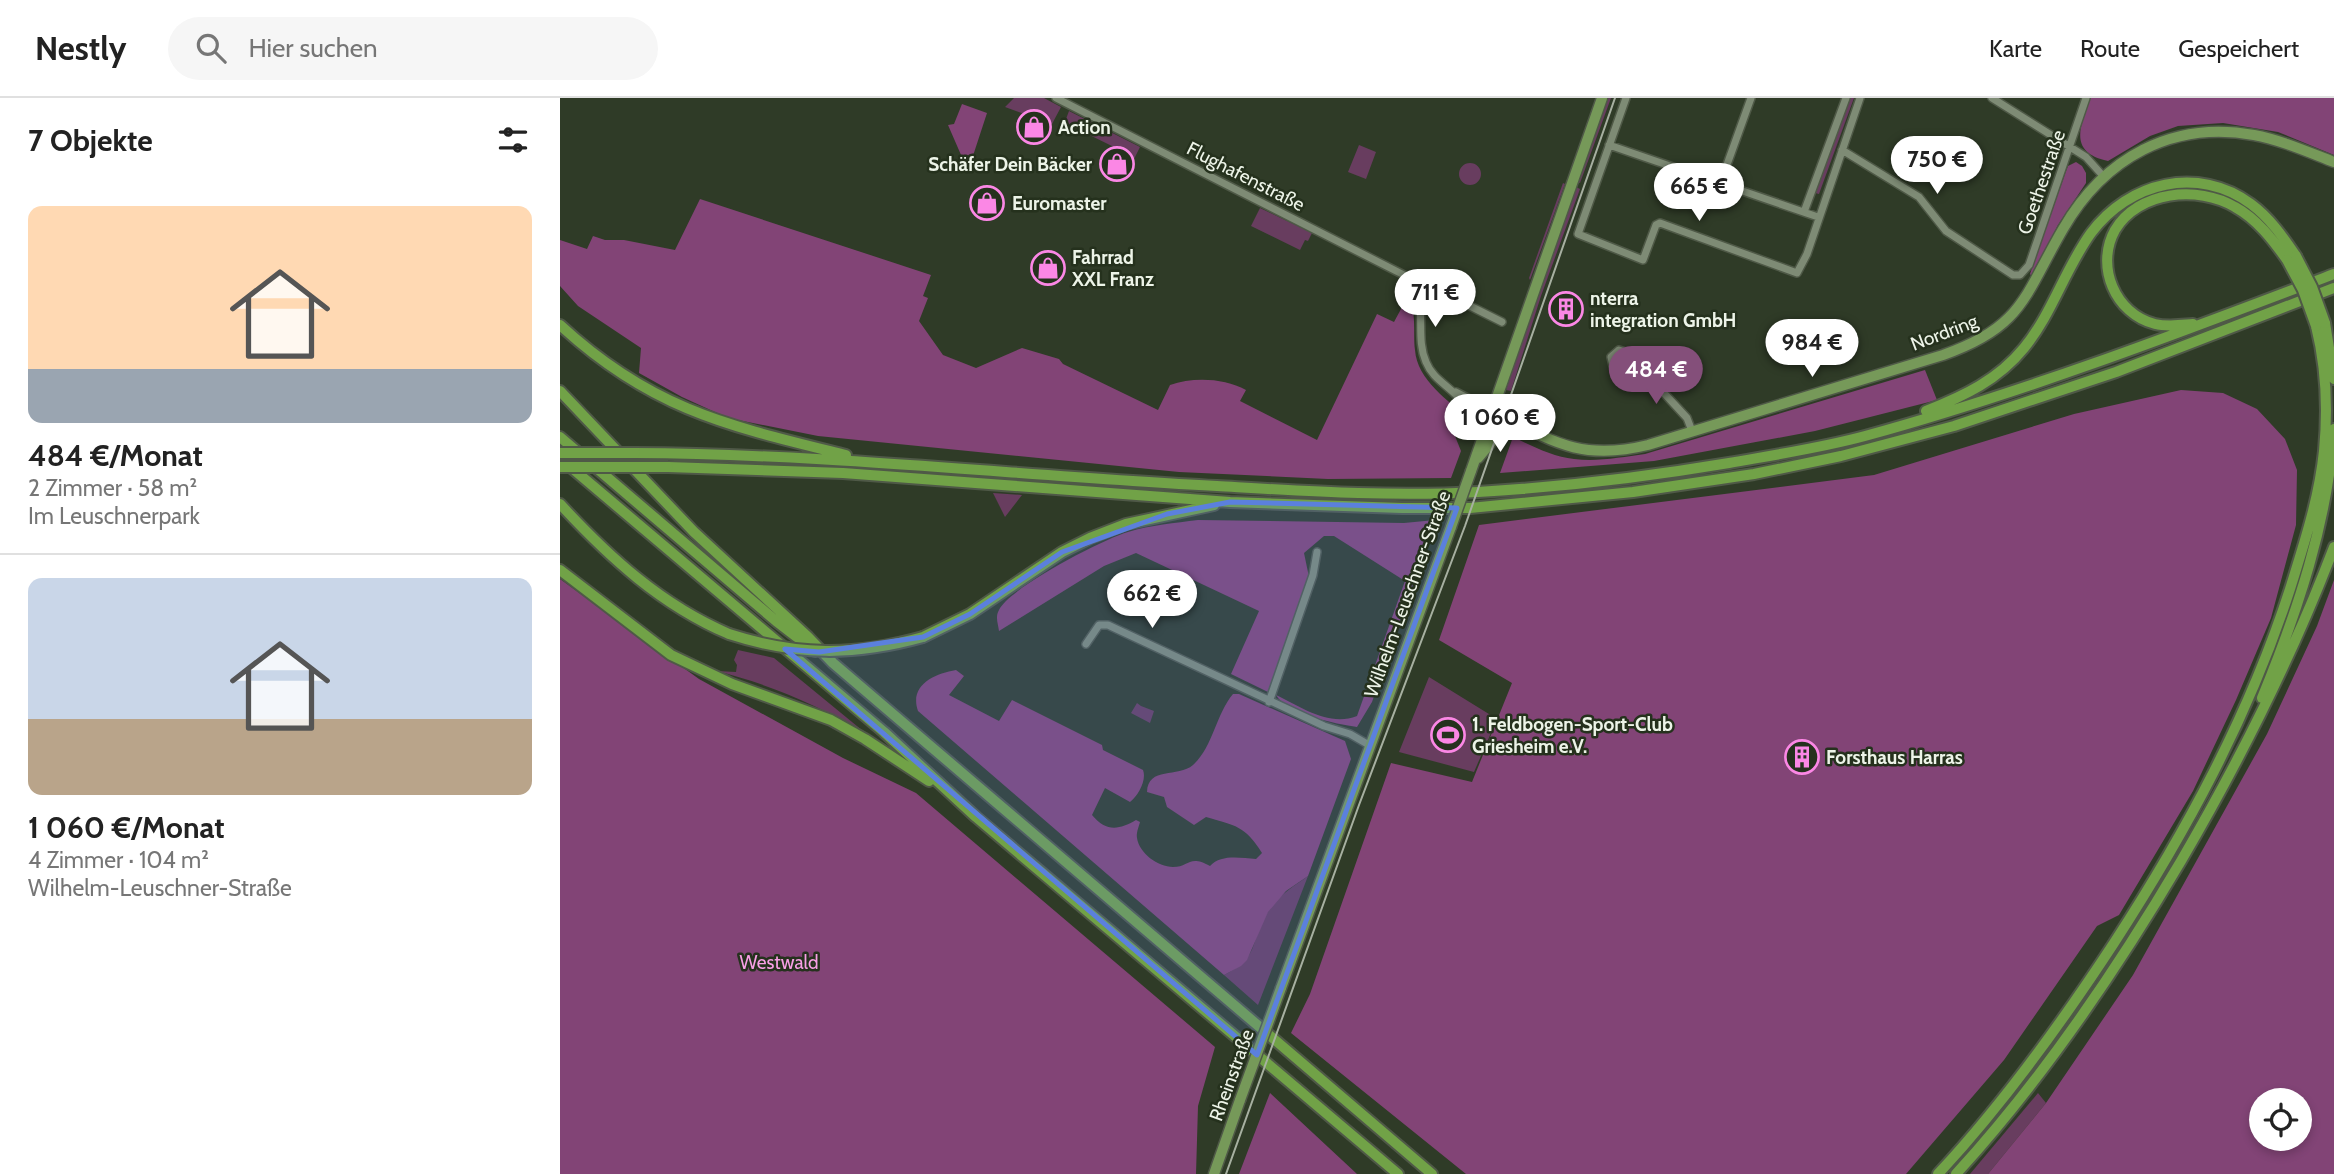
<!DOCTYPE html>
<html lang="de">
<head>
<meta charset="utf-8">
<style>
  :root { --surface:#fff; --page:#f6f6f6; --text:#222; --muted:#767676; --line:#e0e0e0; --accent:#844f7a }
  body { margin:0; font-family:Cabin,sans-serif; background:var(--page); color:var(--text); height:100vh; display:flex; flex-direction:column; font-size:26px; white-space:nowrap }
  * { box-sizing:border-box; margin:0 }
  p { font-size:23px; color:var(--muted) }
  .icon { flex:none; width:38px; height:38px; fill:none; stroke:currentColor; stroke-width:2; stroke-linecap:round; stroke-linejoin:round }
  .map { position:relative; flex:1; overflow:hidden }
  .side { display:flex; flex-direction:column; background:var(--surface); width:560px }
  .side>* { flex:none }
  .tools { position:absolute; left:1689px; top:990px; display:grid; gap:14px }
  .tools a { display:grid; place-items:center; width:63px; height:63px; border-radius:50%; background:var(--surface); box-shadow:0 4px 10px #0003; font-size:35px }
  .price { position:absolute; translate:-50% -60px; padding:0 16px; border-radius:24px; background:#fff; color:#222; font-size:23px; line-height:46px; filter:drop-shadow(0 2px 4px #0008) }
  .price::after { content:''; position:absolute; left:50%; top:42px; width:21px; height:16px; margin-left:-10px; background:inherit; clip-path:polygon(0 0,100% 0,50% 100%) }
  .price.selected { background:var(--accent); color:#fff }
  ul { padding:0; list-style:none }
  li { display:grid; align-content:center; gap:14px; height:371px; padding:0 28px }
  li+li { border-top:2px solid var(--line) }
  li span { display:grid; place-items:center; height:217px; border-radius:14px; color:#555 }
  li>.icon { margin-inline-start:auto }
  span .icon { width:126px; height:126px; fill:#fffc; stroke-width:1 }
  li b { font-size:30px }
  h2 { display:flex; justify-content:space-between; align-items:center; height:84px; padding:0 28px; font-size:30px }
  header { display:flex; align-items:center; gap:42px; box-sizing:border-box; height:98px; padding:0 35px; background:var(--surface); border-bottom:2px solid var(--line) }
  header strong { font-size:33px }
  nav { display:flex; gap:38px; margin-inline-start:auto; font-size:24px }
  .search { width:490px; height:63px; background:var(--page); display:flex; align-items:center; gap:18px; box-sizing:border-box; padding:0 24px; border-radius:38px; color:var(--muted); font-size:26px }
  main { display:flex; flex:1; min-height:0 }
  .map>svg:first-child { display:block }
  .green { fill:#683d5f }
  .forest { fill:#824476; fill-rule:evenodd }
  .lines { fill:none; stroke-linecap:round; stroke-linejoin:round }
  .minor-casing { stroke:#4f5947; stroke-width:10 }
  .major-casing { stroke:#4f5947; stroke-width:13 }
  .highway-casing { stroke:#4f5947; stroke-width:14 }
  .minor { stroke:#7e8b75; stroke-width:7 }
  .major { stroke:#769959; stroke-width:10 }
  .highway { stroke:#71a247; stroke-width:10 }
  .tram { stroke:#a7b0a1; stroke-width:2 }
  .major-bridge-casing { stroke:#4f5947; stroke-width:13; stroke-linecap:butt }
  .highway-bridge-casing { stroke:#4f5947; stroke-width:14; stroke-linecap:butt }
  .major-bridge { stroke:#769959; stroke-width:10 }
  .highway-bridge { stroke:#71a247; stroke-width:10 }
  .marked { fill:#5b80dd; fill-opacity:0.2; stroke:#5b80dd; stroke-width:5; stroke-linejoin:round }
  .labels { text-anchor:middle; stroke-width:5; stroke-linejoin:round; paint-order:stroke }
  .poi-label { font-size:19px; font-weight:bold; fill:#edf4e8; stroke:#25311d; text-anchor:start }
  .street-label { font-size:19px; fill:#edf4e8; stroke:#25311d }
  .park-label { font-size:19px; fill:#f89fe5; stroke:#25311d }
</style>
</head>
<body>
<header>
<strong>Nestly</strong>
<div class="search"><svg class="icon" aria-label="search" viewBox="0 0 24 24"><circle cx="10" cy="10" r="6"/><path d="M15 15l6 6"/></svg>Hier suchen</div>
<nav><a>Karte</a><a>Route</a><a>Gespeichert</a></nav>
</header>
<main>
<section class="side">
<h2>7 Objekte<svg class="icon" aria-label="filters" viewBox="0 0 24 24"><path d="M4 7h16M4 17h16"/><circle cx="9" cy="7" r="2"/><circle cx="15" cy="17" r="2"/></svg></h2>
<ul>
<li><span style="background:linear-gradient(#ffd9b3 75%,#9aa5b1 0)"><svg class="icon" aria-label="home" viewBox="0 0 24 24"><path d="M3 11l9-7 9 7M6 9v11h12V9"/></svg></span><div><b>484 €/Monat</b><p>2 Zimmer · 58 m²</p><p>Im Leuschnerpark</p></div></li>
<li><span style="background:linear-gradient(#c9d6e8 65%,#b9a48a 0)"><svg class="icon" aria-label="home" viewBox="0 0 24 24"><path d="M3 11l9-7 9 7M6 9v11h12V9"/></svg></span><div><b>1 060 €/Monat</b><p>4 Zimmer · 104 m²</p><p>Wilhelm-Leuschner-Straße</p></div></li>
</ul>
</section>
<div class="map">
<svg width="1774" height="1076" viewBox="0 0 1774 1076">
  <rect width="100%" height="100%" fill="#2f3b27"/>
  <path class="green" d="M454,0H484L501,9L492,26L445,9Z
    M1048,0H1051L1020,85L1017,84Z
    M1289,0H1294L1259,96L1255,95Z
    M509,13L580,49L573,63L564,58L566,52L558,48L556,50L505,25L503,29Z
    M799,47L816,54L806,81L788,74Z
    M899 76a11 11 0 1 1 22 0a11 11 0 1 1-22 0Z
    M1003,85L1005,86L970,182L969,180Z
    M1016,89L1020,91L981,198L951,293L946,292L967,224Z
    M700,110L752,135L748,143L745,142L740,152L691,128Z
    M433,395L462,397L445,419Z
    M178,552L214,560L303,633C257,607 208,586 157,573L176,574L177,567L174,562Z
    M869,579L937,621L914,674L839,654Z
    M577,605L581,608L594,613L590,625L571,615Z
    M748,778L698,907L664,877C700,859 689,846 707,815C716,799 734,788 748,778Z
    M1478,995L1486,1005L1428,1076H1410Z"/>
  <path class="forest" d="M1530,0H1774V57L1718,34L1663,25L1618,28L1590,38L1548,63C1507,54 1521,28 1530,0Z
    M402,6L427,15L408,73L388,27L394,26Z
    M1516,64L1522,68L1526,75V85L1498,127L1472,179L1470,176L1506,73L1508,68Z
    M140,101L371,177L363,198L368,200L359,223L383,257L416,270L462,250L499,261L503,266L598,312L610,287C633,279 664,280 686,292L680,303L757,342L817,216L834,224L848,198C857,214 853,234 855,252C857,282 889,303 909,321L891,328L901,353L891,380L768,381L619,374L258,338L168,320L122,299L79,275L81,250L18,208L0,188V142L27,151L33,138L45,142H64L115,152Z
    M1365,272L1377,302L1255,333L1094,363L940,375L953,339C972,348 993,359 1014,361C1038,364 1062,359 1085,356Z
    M1621,292L1663,295L1697,311L1725,341L1737,372L1736,427L1711,520L1676,602L1633,693L1559,817L1537,828L1444,962L1346,1076H906L731,935L750,896L831,665L912,684L952,585L879,542L919,427L1314,377L1514,316Z
    M638,422L844,425L875,422L812,604L797,629C776,626 727,616 716,597C741,609 769,629 797,618L845,483L774,438H764L744,455L749,479L708,594L671,576L699,513L576,455L544,468L439,533C438,525 435,519 439,512C449,490 543,441 568,434C591,427 615,425 638,422Z
    M0,481L139,581L283,660L356,695L655,949L638,1008L636,1076H0Z
    M1774,482V1076H1428L1486,1005L1573,877L1707,636L1757,528ZM1701,1003H1740V1041H1701Z
    M396,572L404,578L389,597L439,623L452,602L542,647L543,652L583,672C587,682 578,698 570,704L545,690L532,717C546,734 559,732 576,722L580,724C579,728 576,735 577,740C579,755 598,769 613,769C629,769 629,756 650,768C661,756 680,760 696,761L702,755C684,727 676,728 646,719L634,727L607,709L604,699L587,694C588,668 618,680 633,667C653,649 656,616 673,596H679L785,643L791,661L748,778L726,793L708,814L687,862L681,868L664,877L358,613C349,587 374,576 396,572Z
    M710,995L797,1076H679Z"/>
  <g class="lines">
    <g class="minor-casing">
      <path id="minor" d="M496,0L844,177C872,201 853,234 866,264C872,279 884,285 895,296C907,307 917,320 923,336
        M1066,0L1018,136L1083,162L1096,127L1100,125L1237,175L1247,156L1300,0
        M1432,0L1526,59L1544,79
        M1049,47L1258,119
        M1282,52L1359,99L1386,133L1453,177H1460L1469,167L1526,0
        M1160,86L1191,0
        M1244,114L1286,0
        M856,192L862,188L868,187L942,224
        M1080,269L1064,272L1053,268L1051,259L1059,252L1066,254L1127,320L1132,333
        M896,294L931,312
        M526,546L539,527H548L764,628L790,636L809,647
        M709,604L753,477L757,454"/>
    </g>
    <g class="major-casing">
      <path id="major" d="M931,312C990,342 1019,364 1088,347L1383,257C1463,229 1464,198 1503,131C1544,60 1612,22 1694,37C1721,42 1748,54 1774,64
        M918,360L938,336L960,327
        M911,373L1042,0
        M721,890L891,429
        M654,1076L680,1002"/>
    </g>
    <g class="highway-casing">
      <path id="highway" d="M1765,225L1774,281
        M1633,226C1620,227 1608,229 1595,226C1555,216 1535,168 1555,132C1578,93 1638,87 1675,109C1697,121 1713,142 1727,162
        M0,227C92,312 169,328 286,357
        M0,293L134,434L248,539L273,565L872,1076
        M1366,313C1404,298 1438,282 1464,250C1492,216 1505,171 1531,135C1569,84 1638,67 1691,106C1710,120 1723,139 1736,158
        M0,339L216,523L255,553
        M75,355C270,356 463,378 657,388C744,393 832,399 918,394C1003,389 1086,379 1169,365C1214,357 1261,350 1305,338C1465,294 1619,235 1774,176
        M0,360L324,634L416,719L838,1076
        M108,369L283,375L670,404L842,410H910L1073,394L1194,376L1281,358L1394,328L1556,274L1774,190
        M0,406C49,459 101,507 169,536
        M0,472L111,557L172,586L271,622L305,641L369,683
        M363,539L410,516L502,454L530,440L566,426L654,407
        M1702,600C1737,515 1768,423 1774,331
        M1378,1076C1444,1005 1501,926 1554,845C1626,734 1689,618 1730,491C1744,446 1759,401 1764,353C1768,311 1766,268 1756,228
        M1396,1076C1483,981 1556,873 1621,763C1680,662 1732,559 1774,449"/>
    </g>
    <use href="#minor" class="minor"/>
    <use href="#major" class="major"/>
    <use href="#highway" class="highway"/>
    <path class="tram" d="M666,1076L799,707L905,428L1055,0"/>
    <g class="major-bridge-casing">
      <path id="major-bridge" d="M891,429L911,373
        M680,1002L721,890"/>
    </g>
    <g class="highway-bridge-casing">
      <path id="highway-bridge" d="M1736,158L1752,189L1765,225
        M1727,162L1743,192L1756,228
        M0,355H75
        M0,369H108
        M169,536C237,558 295,558 363,539"/>
    </g>
    <use href="#major-bridge" class="major-bridge"/>
    <use href="#highway-bridge" class="highway-bridge"/>
  </g>
  <path class="marked" d="M670,404L897,410L697,957L225,551L259,554L363,539L410,516L502,454L607,416Z"/>
  <defs>
    <g id="shop-ring" transform="scale(1.75)"><circle r="9.5" fill="#25311d" stroke="#fb87e5" stroke-width="1.5"/><path d="M-5-2.5h2.3a2.7 3.5 0 0 1 5.4 0H5L5.5 6h-11ZM-1.5-2.5h3a1.5 2.3 0 0 0-3 0Z" fill="#fb87e5"/></g>
    <g id="building-ring" transform="scale(1.75)"><circle r="9.5" fill="#25311d" stroke="#fb87e5" stroke-width="1.5"/><path d="M-4-6H4V6H1V3H-1V6H-4ZM-2.5-4.3h1.7v1.8h-1.7ZM.8-4.3h1.7v1.8H.8ZM-2.5-1h1.7V.8h-1.7ZM.8-1h1.7V.8H.8Z" fill="#fb87e5"/></g>
    <g id="stadium-ring" transform="scale(1.75)"><circle r="9.5" fill="#25311d" stroke="#fb87e5" stroke-width="1.5"/><path d="M0-5a6.5 5 0 1 0 0 10a6.5 5 0 1 0 0-10ZM-3.5-1.8h7v3.6h-7Z" fill="#fb87e5"/></g>
  </defs>
  <g fill-rule="evenodd">
    <use href="#shop-ring" x="474" y="29"/>
    <use href="#shop-ring" x="557" y="66"/>
    <use href="#shop-ring" x="427" y="105"/>
    <use href="#shop-ring" x="488" y="170"/>
    <use href="#building-ring" x="1006" y="211"/>
    <use href="#stadium-ring" x="888" y="637"/>
    <use href="#building-ring" x="1242" y="659"/>
  </g>
  <g class="labels">
    <g class="poi-label">
      <text x="498" y="36">Action</text>
      <text x="532" y="73" text-anchor="end">Schäfer Dein Bäcker</text>
      <text x="452" y="112">Euromaster</text>
      <text x="512" y="166">Fahrrad<tspan x="512" dy="22">XXL Franz</tspan></text>
      <text x="1030" y="207">nterra<tspan x="1030" dy="22">integration GmbH</tspan></text>
      <text x="912" y="633">1. Feldbogen-Sport-Club<tspan x="912" dy="22">Griesheim e.V.</tspan></text>
      <text x="1266" y="666">Forsthaus Harras</text>
    </g>
    <g class="street-label">
      <text transform="translate(686 78) rotate(27)" y="7">Flughafenstraße</text>
      <text transform="translate(1481 84) rotate(-71)" y="7">Goethestraße</text>
      <text transform="translate(1384 234) rotate(-21)" y="7">Nordring</text>
      <text transform="translate(847 496) rotate(-70)" y="7">Wilhelm-Leuschner-Straße</text>
      <text transform="translate(671 977) rotate(-70)" y="7">Rheinstraße</text>
    </g>
    <g class="park-label">
      <text x="219" y="871">Westwald</text>
    </g>
  </g>
</svg>
<div class="tools">
<a><svg class="icon" aria-label="locate" viewBox="0 0 24 24"><circle cx="12" cy="12" r="6"/><path d="M12 2v4M12 18v4M2 12h4M18 12h4"/></svg></a>
</div>
<b class="price" style="left:1377px;top:98px">750 €</b>
<b class="price" style="left:1139px;top:125px">665 €</b>
<b class="price" style="left:875px;top:231px">711 €</b>
<b class="price" style="left:1252px;top:281px">984 €</b>
<b class="price selected" style="left:1096px;top:308px">484 €</b>
<b class="price" style="left:940px;top:356px">1 060 €</b>
<b class="price" style="left:592px;top:532px">662 €</b>
</div>
</main>
</body>
</html>
